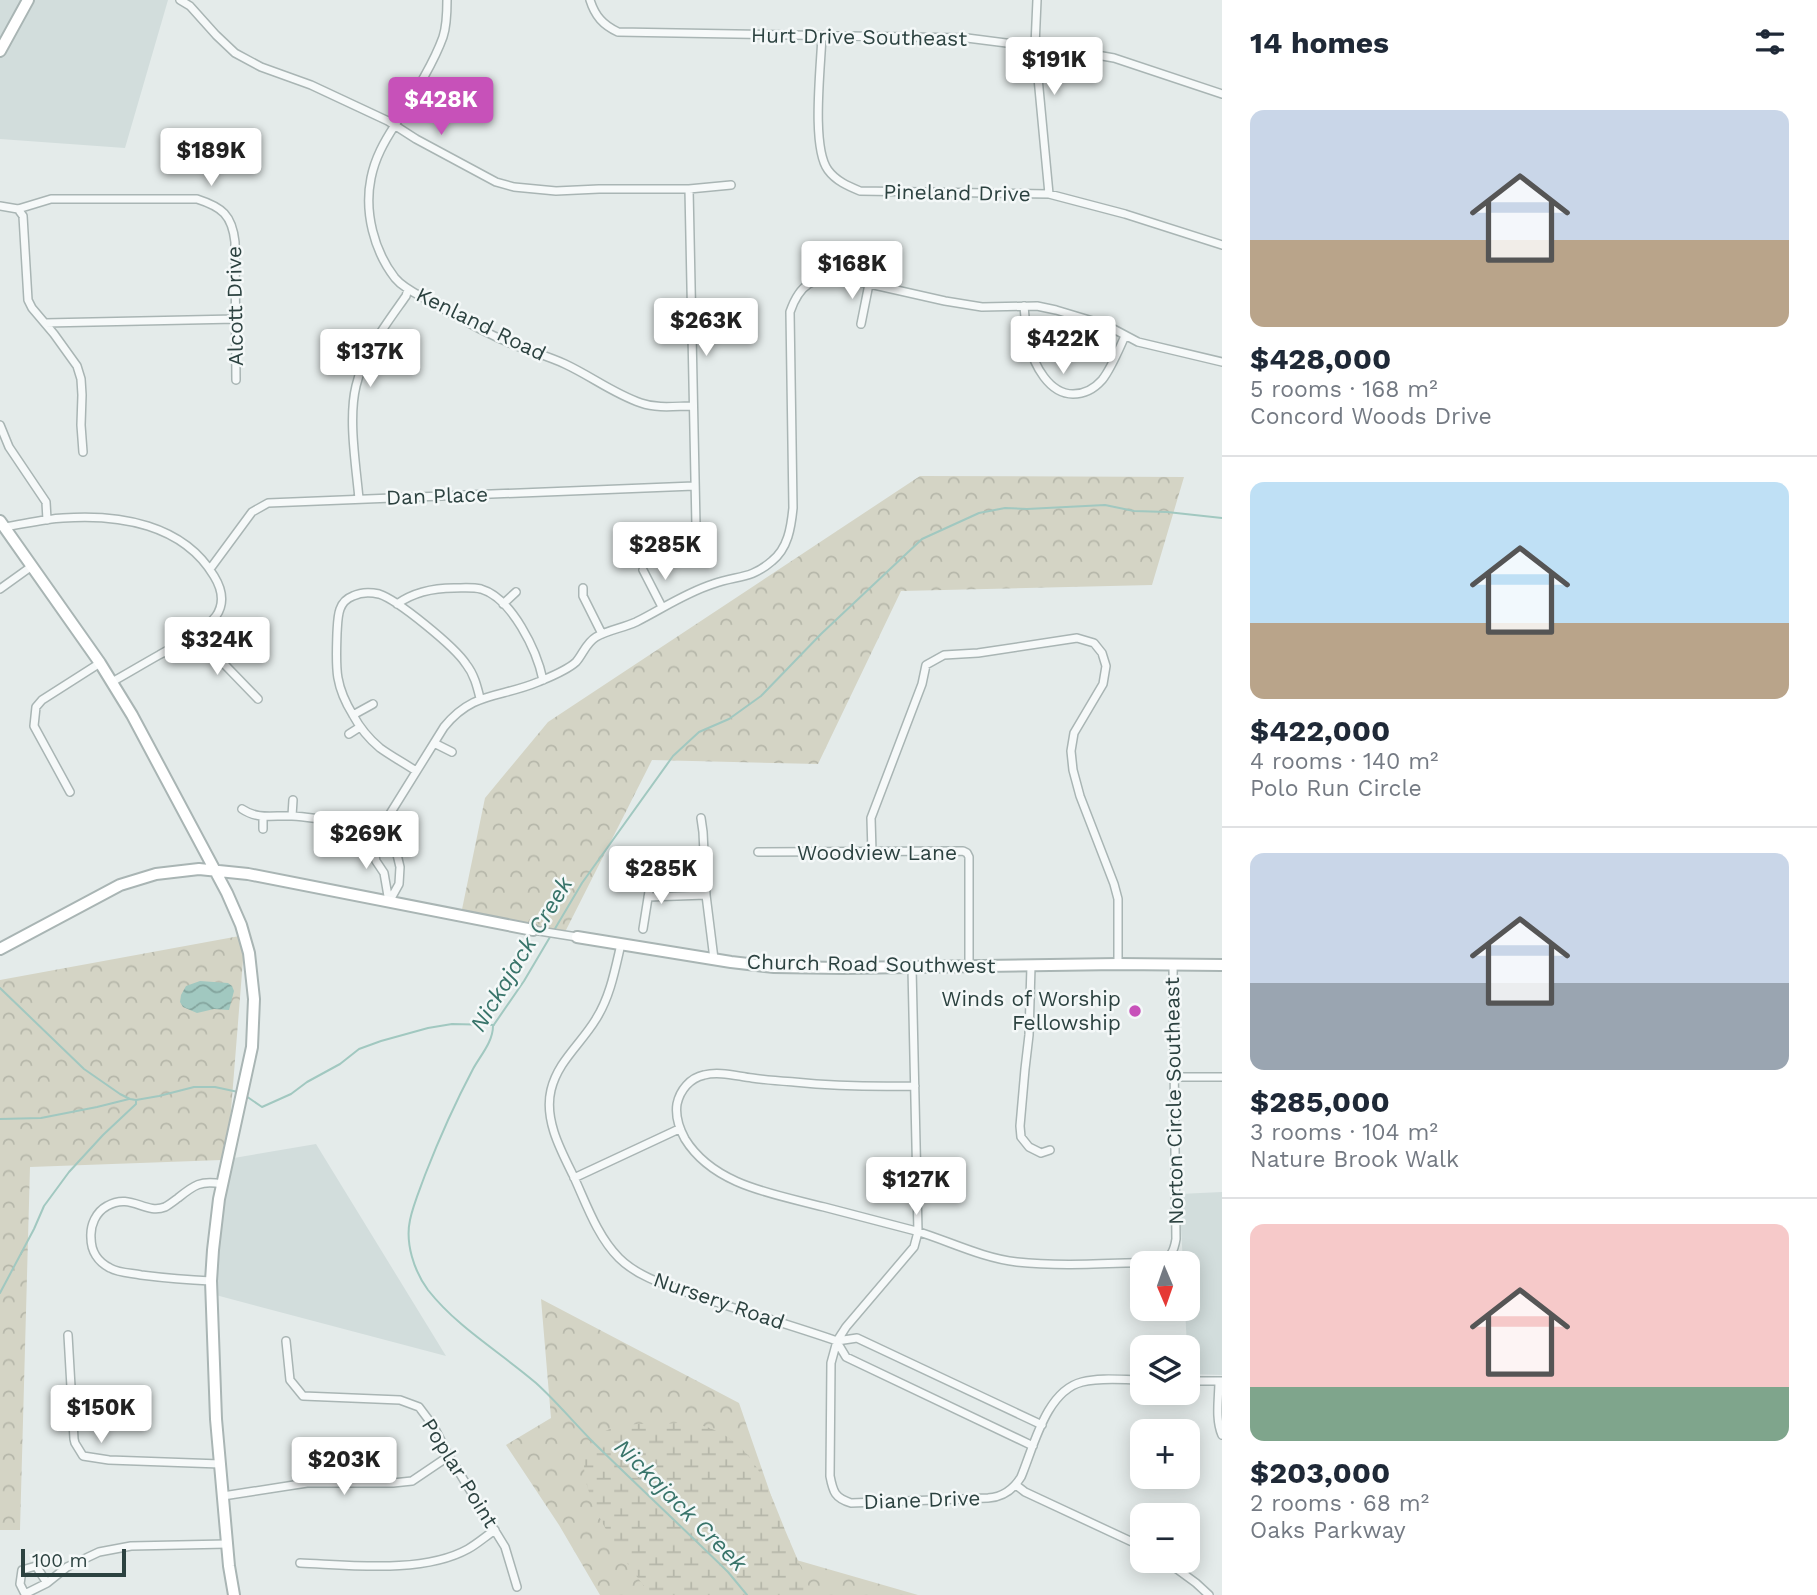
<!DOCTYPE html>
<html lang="en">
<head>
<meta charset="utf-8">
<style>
  :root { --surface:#fff; --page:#f2f2f3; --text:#1f2937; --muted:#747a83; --line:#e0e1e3; --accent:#c751b9 }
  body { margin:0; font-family:"Work Sans",sans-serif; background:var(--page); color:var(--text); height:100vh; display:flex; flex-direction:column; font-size:26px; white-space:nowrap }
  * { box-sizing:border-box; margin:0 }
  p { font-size:23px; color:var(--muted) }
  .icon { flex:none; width:38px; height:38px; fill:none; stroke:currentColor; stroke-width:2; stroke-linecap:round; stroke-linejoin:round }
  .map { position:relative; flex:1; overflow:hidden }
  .sheet { display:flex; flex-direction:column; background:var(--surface); width:595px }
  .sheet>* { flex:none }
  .needle { width:46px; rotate:178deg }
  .fabs { position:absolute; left:1130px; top:1251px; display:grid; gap:14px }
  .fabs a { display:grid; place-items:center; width:70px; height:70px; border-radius:14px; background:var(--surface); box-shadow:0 4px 18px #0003; font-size:35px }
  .scale { position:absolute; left:21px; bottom:18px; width:105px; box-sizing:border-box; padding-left:7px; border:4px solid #2c4240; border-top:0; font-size:19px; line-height:24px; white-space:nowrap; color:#2c4240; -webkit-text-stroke:5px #f4f8f8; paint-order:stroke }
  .price { position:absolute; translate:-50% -60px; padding:0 16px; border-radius:7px; background:#fff; color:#222; font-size:23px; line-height:46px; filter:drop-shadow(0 2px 4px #0008) }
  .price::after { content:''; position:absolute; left:50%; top:42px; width:21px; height:16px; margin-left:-10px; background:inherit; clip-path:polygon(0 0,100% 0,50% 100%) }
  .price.selected { background:var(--accent); color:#fff }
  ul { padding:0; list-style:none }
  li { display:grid; align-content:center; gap:14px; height:371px; padding:0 28px }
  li+li { border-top:2px solid var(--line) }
  li span { display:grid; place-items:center; height:217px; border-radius:14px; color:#555 }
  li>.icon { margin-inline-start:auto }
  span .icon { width:126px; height:126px; fill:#fffc; stroke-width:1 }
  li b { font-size:30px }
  h2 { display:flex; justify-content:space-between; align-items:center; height:84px; padding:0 28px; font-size:30px }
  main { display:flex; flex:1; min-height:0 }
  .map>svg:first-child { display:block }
  .built { fill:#d2dddc }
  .forest { fill:url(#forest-crowns) }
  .wetland { fill:url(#wetland-marsh) }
  .water { fill:url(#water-waves) }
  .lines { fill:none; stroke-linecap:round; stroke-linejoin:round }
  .stream { stroke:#a1c8c0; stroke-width:2 }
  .street-casing { stroke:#a9b5b4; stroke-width:10 }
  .secondary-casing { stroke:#a9b5b4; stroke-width:14 }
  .street { stroke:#f6f9f9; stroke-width:7 }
  .secondary { stroke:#fff; stroke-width:10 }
  .poi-dot { fill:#c751b9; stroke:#f4f8f8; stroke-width:2.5 }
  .labels { text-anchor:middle; stroke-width:5; stroke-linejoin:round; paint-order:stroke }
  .street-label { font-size:21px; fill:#2c4240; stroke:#f4f8f8 }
  .poi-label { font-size:21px; fill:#2c4240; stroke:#f4f8f8; text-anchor:end }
  .water-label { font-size:23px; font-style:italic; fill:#38746a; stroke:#f4f8f8 }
</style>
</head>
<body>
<main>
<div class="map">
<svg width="1222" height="1595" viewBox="0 0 1222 1595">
  <defs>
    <pattern id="forest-crowns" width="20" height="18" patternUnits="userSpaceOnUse" patternTransform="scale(1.75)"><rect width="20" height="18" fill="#d4d4c5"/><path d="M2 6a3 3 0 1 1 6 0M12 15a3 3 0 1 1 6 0" fill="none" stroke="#b6b7aa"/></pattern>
    <pattern id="wetland-marsh" width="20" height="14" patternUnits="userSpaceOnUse" patternTransform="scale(1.75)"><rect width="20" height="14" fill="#d4d4c5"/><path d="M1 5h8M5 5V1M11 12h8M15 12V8" fill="none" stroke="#b6b7aa"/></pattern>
    <pattern id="water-waves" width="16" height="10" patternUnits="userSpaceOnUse" patternTransform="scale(1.75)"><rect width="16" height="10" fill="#a1c8c0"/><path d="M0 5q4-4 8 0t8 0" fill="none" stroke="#83a49d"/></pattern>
  </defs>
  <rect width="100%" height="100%" fill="#e4ebea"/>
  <path class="built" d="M0,0H168L125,148L0,139Z
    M316,1144L446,1356L212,1294L222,1160Z
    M1222,1192V1375L1188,1374V1348L1187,1347L1185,1309H1188V1264L1183,1263L1179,1194Z"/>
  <path class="forest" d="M920,476L1184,477L1152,585L901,591L818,764L652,760L564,934L460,919L485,798L548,722Z
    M245,935L228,1148L222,1160L30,1167L20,1530H0V980Z
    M541,1299L739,1403L793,1559L918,1595H600L559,1525L506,1445L551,1418Z"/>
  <path class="wetland" d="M685,1422C749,1431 764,1477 785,1530C794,1552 804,1573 812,1595H651C628,1566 551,1465 600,1434C625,1418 657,1427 685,1422Z"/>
  <path class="water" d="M200,981L228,983L232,986L234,991L229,1010L214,1009L197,1013L183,1007L180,1002L181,995L186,986Z"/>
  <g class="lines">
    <path class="stream" d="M553,932L582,883L673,756L699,732L729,719L761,696L821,634L922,539L979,513L1005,508L1027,509L1105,505L1134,511L1167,512L1222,518
      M550,937L524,981L493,1026C493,1042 480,1056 473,1069C455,1103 439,1139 425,1175C420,1189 413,1205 410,1220C405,1243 414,1271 428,1290C458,1328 500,1352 536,1383C557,1402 575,1424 595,1444C639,1487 684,1529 728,1572L747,1595
      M0,988L84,1069L120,1094L130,1099L136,1100L159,1096L194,1087H215L238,1092
      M246,1096L262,1107L291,1094L307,1082L340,1064L359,1049L381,1041L428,1028L452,1024L494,1025
      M0,1119L41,1118L97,1107L129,1099
      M0,1293L34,1229L44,1206L69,1172L103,1135L136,1104V1101"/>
    <g class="street-casing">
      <path id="street" d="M180,0L190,6L216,35L235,53L261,67L311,85L388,121L416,139L496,182L514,187L556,191L599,189H689L731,185
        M447,0C447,12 447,25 443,37C433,65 411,99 395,125C384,142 375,158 371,178C364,212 374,251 395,278C404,289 419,295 431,302C461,319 492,337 525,349C539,354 552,358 565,364C591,376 614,394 641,403C658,409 676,406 693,406
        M590,0C595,16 603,25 618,32L967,38L1085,53L1114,58L1222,94
        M1037,0L1035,46L1049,194
        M822,35C821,66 811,147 828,170C836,181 848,186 860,191L1049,194L1125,214L1222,245
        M689,189L696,526
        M0,206L18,209L51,199H197C222,207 232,215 235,242L236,380
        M18,209L23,216L28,300L32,308L54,334L77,366L81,379L82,395L81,425L83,452
        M1024,306C1025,318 1026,332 1029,344C1034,365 1049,394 1073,394C1085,394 1095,388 1102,380C1111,369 1119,349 1125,336
        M45,323L236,319
        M861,324L869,284
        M0,425L9,447L46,502L47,520
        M359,499C356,465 348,419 356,386C364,352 387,323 406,296L408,289
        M5,527C24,524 44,519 63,518C119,514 183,524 214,576C222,589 225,603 216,616C201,635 179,643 159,655C143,664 128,673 112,682
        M210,569L252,512L268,503L694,486
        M643,570L662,607
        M583,588V596L602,634
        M0,589L32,566
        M397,604C414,592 433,588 454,588C463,588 472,587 481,589C512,598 537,651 543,680
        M503,604L516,592
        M196,635L258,699
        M353,715L373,704
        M349,734L360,727
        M434,743L452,752
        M416,771C404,763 391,756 380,748C368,738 360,728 353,715C334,684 336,667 337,633C338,618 337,602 353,596C361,592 370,592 379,594C398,600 455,647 466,664C474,674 477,686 480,698
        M70,792L34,726L36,707L42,700L100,663
        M242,809C258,820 274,815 292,816C314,817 337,822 360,826C371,826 379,823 388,817L444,727C473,691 500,698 538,682C550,677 566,671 576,662C583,654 586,643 596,637C608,630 623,628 636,622C662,609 685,593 713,584C737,575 750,580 772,561C788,548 791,528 793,508L790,312C800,283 813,277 843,278L945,301L982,307L1037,306L1056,310L1106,325L1138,342L1222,362
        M292,816L293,800
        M263,817V829
        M388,817L400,867L399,884L389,902
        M701,818L703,832L706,895L714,959
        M375,824L378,842L374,851L376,861L384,873L389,902
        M332,837L335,822
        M758,852L963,851L967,853L969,857V966
        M872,852L871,818L922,684L926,665L944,655L978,653L1077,638L1094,643L1102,653L1106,666L1103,684L1074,733L1071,751L1073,770L1080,796L1114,884L1118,899V964
        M648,897L706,895
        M643,929L651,879
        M533,930L577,937
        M621,944C615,970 610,997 596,1019C581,1044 558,1061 551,1090C544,1119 560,1149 573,1175C586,1203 597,1236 619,1258C640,1279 673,1287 700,1297C745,1312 791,1325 837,1341L857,1338L1042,1425
        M1031,966L1029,1035L1025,1069L1020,1126L1021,1137L1029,1147L1041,1153L1050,1150
        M912,968L918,1232L914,1247L846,1327L837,1341L831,1363L830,1476C833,1492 835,1498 851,1503L988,1498C1003,1497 1013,1490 1021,1477C1034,1446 1046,1391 1082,1382C1101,1377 1123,1380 1143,1380
        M1174,1077H1222
        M915,1086C875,1087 834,1086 794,1082C780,1081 765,1080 752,1078C736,1076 719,1071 704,1075C690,1078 680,1090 677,1104C675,1117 679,1128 685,1139C714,1186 775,1194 824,1207C854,1215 885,1223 916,1231C949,1241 982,1258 1017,1262C1061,1267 1114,1263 1159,1262C1171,1258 1174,1251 1176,1239L1173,965
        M574,1178L679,1129
        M211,1281C188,1280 165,1278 141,1275C131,1273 119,1273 110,1268C98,1262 91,1251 91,1238C90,1225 96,1212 107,1206C131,1192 145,1215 165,1207C169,1205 174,1201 178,1198C194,1185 201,1180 222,1184
        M68,1335L74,1439L75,1443L83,1456L109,1460L220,1464
        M286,1341L290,1380L303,1396L400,1400L419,1407L434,1427L449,1456L505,1547L517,1587
        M837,1342L846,1357L1033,1446
        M1188,1381H1221
        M1219,1381C1219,1398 1215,1419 1222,1435
        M1016,1485L1025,1492L1143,1547
        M223,1496L307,1483H393L412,1481L449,1456
        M1166,1561L1196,1583L1209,1595
        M300,1563C350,1565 423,1574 468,1549C477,1544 486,1536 495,1530
        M47,1583L36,1566L22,1570L20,1584L25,1594L47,1583L67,1567L99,1552L131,1546L227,1544"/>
    </g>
    <g class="secondary-casing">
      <path id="secondary" d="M0,51L28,0
        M0,521L100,663L132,715L227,893L241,925L249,953L254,999L252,1047L219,1199L213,1250L211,1281L216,1419L229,1566L234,1595
        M577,937L731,962L774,967L843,968L1118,964L1222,965
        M0,949L120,885L156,874L199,869L248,874L533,930"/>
    </g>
    <use href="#street" class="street"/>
    <use href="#secondary" class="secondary"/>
  </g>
  <circle class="poi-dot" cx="1135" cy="1011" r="7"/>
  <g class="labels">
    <g class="street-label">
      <text transform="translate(859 37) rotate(1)" y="7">Hurt Drive Southeast</text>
      <text transform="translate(957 193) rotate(1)" y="7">Pineland Drive</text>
      <text transform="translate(235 306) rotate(-91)" y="7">Alcott Drive</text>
      <text transform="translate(481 324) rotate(26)" y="7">Kenland Road</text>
      <text transform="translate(437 496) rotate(-2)" y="7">Dan Place</text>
      <text x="877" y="860">Woodview Lane</text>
      <text transform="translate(871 964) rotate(1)" y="7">Church Road Southwest</text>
      <text transform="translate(1174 1101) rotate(-91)" y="7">Norton Circle Southeast</text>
      <text transform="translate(719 1301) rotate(19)" y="7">Nursery Road</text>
      <text transform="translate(460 1473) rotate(58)" y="7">Poplar Point</text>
      <text transform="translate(922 1500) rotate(-2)" y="7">Diane Drive</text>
    </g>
    <g class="poi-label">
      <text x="1121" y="1006">Winds of Worship<tspan x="1121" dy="24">Fellowship</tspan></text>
    </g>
    <g class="water-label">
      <text transform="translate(521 954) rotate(-59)" y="8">Nickajack Creek</text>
      <text transform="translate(681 1505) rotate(45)" y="8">Nickajack Creek</text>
    </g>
  </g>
</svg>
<div class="fabs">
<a><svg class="needle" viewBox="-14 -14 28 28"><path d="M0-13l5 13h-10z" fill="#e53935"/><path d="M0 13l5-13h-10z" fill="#747a83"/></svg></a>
<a><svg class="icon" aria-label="layers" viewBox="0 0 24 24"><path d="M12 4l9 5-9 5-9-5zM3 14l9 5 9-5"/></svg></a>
<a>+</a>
<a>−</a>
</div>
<div class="scale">100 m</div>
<b class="price" style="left:1054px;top:97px">$191K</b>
<b class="price selected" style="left:441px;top:137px">$428K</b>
<b class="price" style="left:211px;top:188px">$189K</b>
<b class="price" style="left:852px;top:301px">$168K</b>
<b class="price" style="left:706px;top:358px">$263K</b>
<b class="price" style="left:1063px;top:376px">$422K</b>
<b class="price" style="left:370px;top:389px">$137K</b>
<b class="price" style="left:665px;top:582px">$285K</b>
<b class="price" style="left:217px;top:677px">$324K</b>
<b class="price" style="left:366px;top:871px">$269K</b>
<b class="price" style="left:661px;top:906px">$285K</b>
<b class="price" style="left:916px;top:1217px">$127K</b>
<b class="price" style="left:101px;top:1445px">$150K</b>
<b class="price" style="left:344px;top:1497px">$203K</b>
</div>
<section class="sheet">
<h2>14 homes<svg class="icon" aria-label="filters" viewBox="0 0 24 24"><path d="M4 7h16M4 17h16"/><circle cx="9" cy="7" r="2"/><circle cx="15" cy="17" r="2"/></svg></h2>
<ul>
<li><span style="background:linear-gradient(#c9d6e8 60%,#b9a48a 0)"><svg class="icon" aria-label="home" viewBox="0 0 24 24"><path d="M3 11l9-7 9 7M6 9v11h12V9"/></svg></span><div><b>$428,000</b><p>5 rooms · 168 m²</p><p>Concord Woods Drive</p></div></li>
<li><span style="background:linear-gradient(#bfe0f5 65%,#b9a48a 0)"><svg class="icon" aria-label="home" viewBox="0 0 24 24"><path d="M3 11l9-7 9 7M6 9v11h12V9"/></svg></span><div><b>$422,000</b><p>4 rooms · 140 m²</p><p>Polo Run Circle</p></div></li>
<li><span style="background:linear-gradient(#c9d6e8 60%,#9aa5b1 0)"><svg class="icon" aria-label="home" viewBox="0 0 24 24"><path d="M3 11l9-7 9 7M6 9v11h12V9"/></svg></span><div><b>$285,000</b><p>3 rooms · 104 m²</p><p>Nature Brook Walk</p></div></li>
<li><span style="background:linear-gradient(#f6c9c9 75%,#7fa58c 0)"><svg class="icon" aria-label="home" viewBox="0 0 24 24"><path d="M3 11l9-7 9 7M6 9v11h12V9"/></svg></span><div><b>$203,000</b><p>2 rooms · 68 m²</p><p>Oaks Parkway</p></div></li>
</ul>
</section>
</main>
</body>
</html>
